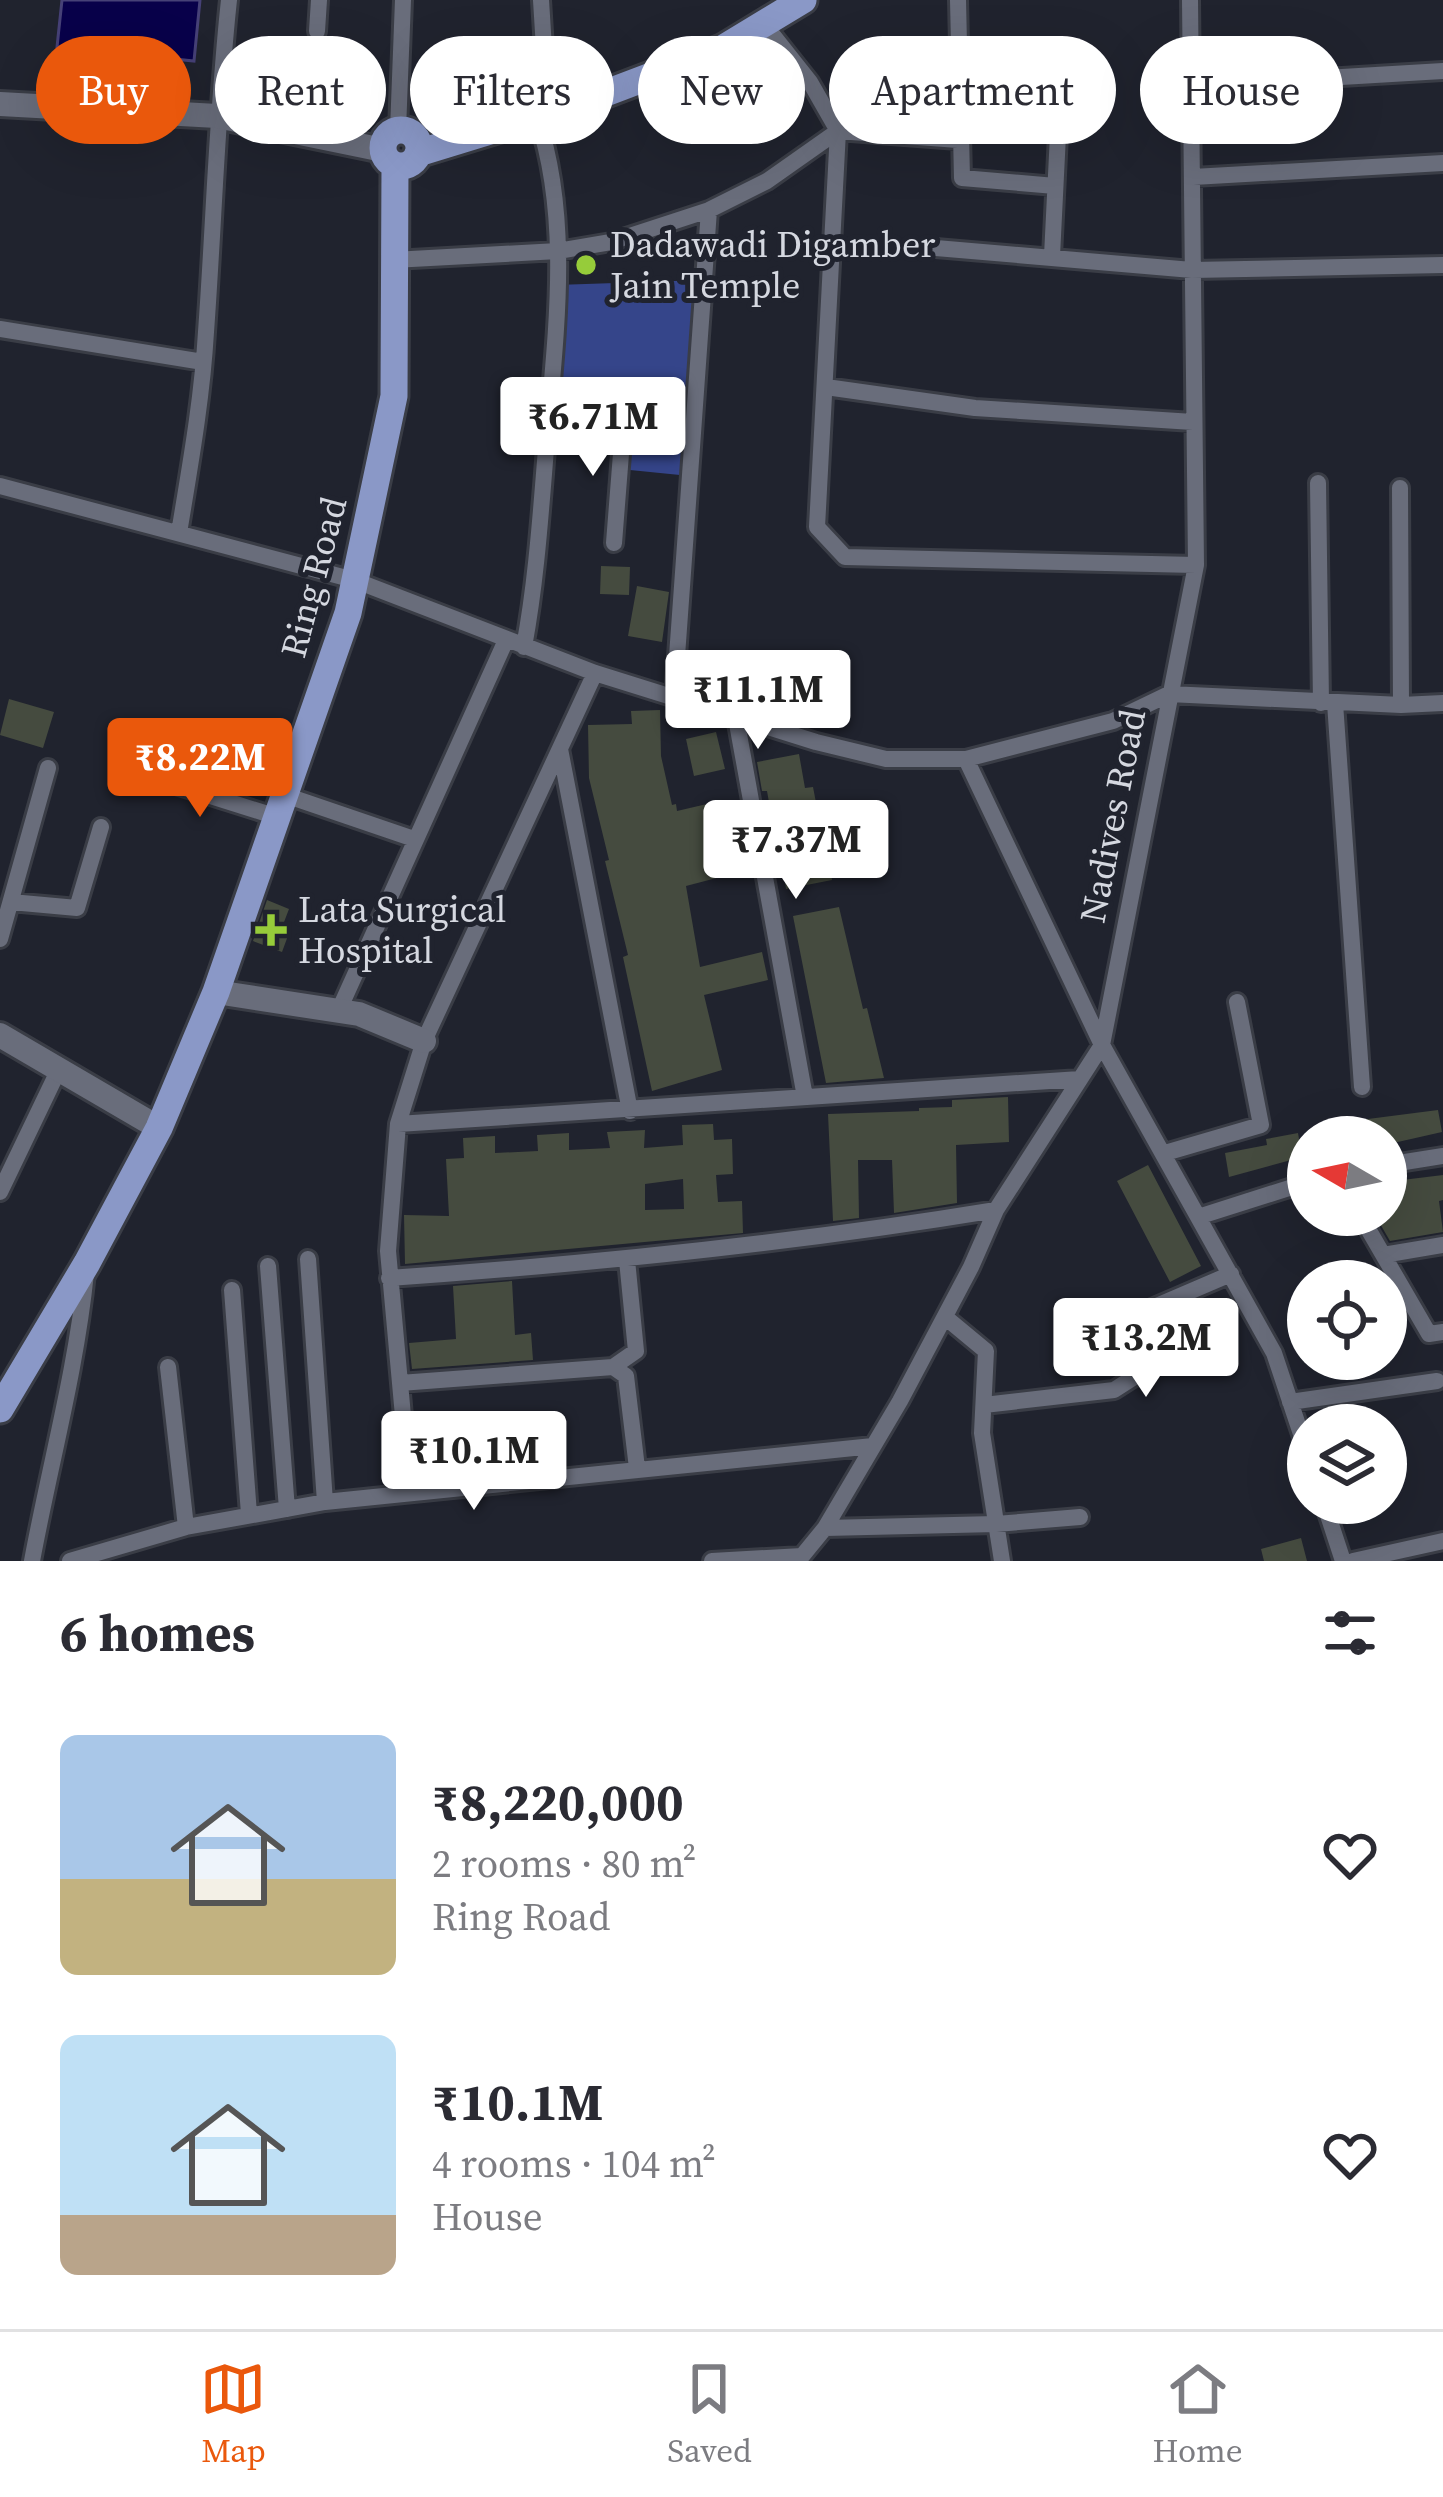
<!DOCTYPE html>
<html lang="en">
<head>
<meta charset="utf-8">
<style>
  :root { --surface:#fff; --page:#f2f2f3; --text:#2b2b33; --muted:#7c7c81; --line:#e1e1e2; --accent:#ea580c }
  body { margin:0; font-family:"Source Serif 4",serif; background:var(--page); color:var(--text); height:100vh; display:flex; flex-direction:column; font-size:45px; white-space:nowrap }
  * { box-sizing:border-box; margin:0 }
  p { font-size:39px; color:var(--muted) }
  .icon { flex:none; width:66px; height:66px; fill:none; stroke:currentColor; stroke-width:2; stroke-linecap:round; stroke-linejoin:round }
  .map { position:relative; height:1561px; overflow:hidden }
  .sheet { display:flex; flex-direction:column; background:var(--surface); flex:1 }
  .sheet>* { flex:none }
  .banner { position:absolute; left:36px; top:36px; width:1371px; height:108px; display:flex; gap:24px }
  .needle { width:78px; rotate:279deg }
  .fabs { position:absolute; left:1287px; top:1116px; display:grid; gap:24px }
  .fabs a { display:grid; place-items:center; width:120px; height:120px; border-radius:50%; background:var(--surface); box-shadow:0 12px 48px #0002; font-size:60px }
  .price { position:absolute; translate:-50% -102px; padding:0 27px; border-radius:12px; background:#fff; color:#222; font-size:39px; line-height:78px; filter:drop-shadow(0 3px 6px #0008) }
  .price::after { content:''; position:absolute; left:50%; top:72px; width:36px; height:27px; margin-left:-18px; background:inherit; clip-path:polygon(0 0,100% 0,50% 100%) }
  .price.active { background:var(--accent); color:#fff }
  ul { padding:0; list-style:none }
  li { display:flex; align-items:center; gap:36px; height:300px; padding:0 60px }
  li span { display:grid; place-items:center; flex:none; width:336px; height:240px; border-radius:18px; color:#555 }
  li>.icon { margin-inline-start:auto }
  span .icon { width:144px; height:144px; fill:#fffc; stroke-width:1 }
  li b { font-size:51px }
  h2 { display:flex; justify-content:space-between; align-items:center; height:144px; padding:0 60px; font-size:51px }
  .chip { padding:0 42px; border-radius:54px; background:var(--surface); box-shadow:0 12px 48px #0002; font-size:42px; line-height:108px }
  .chip.active { background:var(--accent); color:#fff }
  .tabs { display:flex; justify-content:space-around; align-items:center; height:168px; border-top:3px solid var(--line); background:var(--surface); font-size:33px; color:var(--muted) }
  .tabs a { display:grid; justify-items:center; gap:6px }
  .tabs .active { color:var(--accent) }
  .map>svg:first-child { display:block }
  .green { fill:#35458a }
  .water { fill:#08004a; stroke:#464177; stroke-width:3 }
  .building { fill:#454b3f; fill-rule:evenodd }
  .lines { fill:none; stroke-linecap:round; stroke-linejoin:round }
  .street-casing { stroke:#3a3d46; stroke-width:22 }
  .secondary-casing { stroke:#3a3d46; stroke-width:30 }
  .primary-casing { stroke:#3a3d46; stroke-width:33 }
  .street { stroke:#696d7b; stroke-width:16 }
  .secondary { stroke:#696d7b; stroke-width:24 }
  .primary { stroke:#8a98c7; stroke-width:27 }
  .poi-dot { fill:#96cc3a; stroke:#20232e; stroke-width:4.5 }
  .labels { text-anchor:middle; stroke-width:10; stroke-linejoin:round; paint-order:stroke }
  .poi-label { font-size:36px; fill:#d5d8e0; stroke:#20232e; text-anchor:start }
  .street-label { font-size:36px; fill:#d5d8e0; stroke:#20232e }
</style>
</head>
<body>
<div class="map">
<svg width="1443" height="1561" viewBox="0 0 1443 1561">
  <rect width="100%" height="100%" fill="#20232e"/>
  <path class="green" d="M704,280L690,476L620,469L621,441L561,437L556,285Z"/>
  <path class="water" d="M62,0H200L194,61L57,47Z"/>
  <path class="building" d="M601,566L630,567L629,595L600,594Z
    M637,586L669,592L662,642L628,636Z
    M9,699L54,712L43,748L0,735Z
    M660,710L661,756L672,805L676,804L677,811L724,800L734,844L745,841L751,869L686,886L700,967L762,952L768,980L704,995L722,1070L652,1091L623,957L628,955L605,861L609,860L589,778L588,725L632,724L631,711Z
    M716,732L725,769L694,776L686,739Z
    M799,754L805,788L813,787L819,818H822L832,880L786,889L776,824L773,825L767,791H762L757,762Z
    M267,900L289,909L281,930L289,933L282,952L253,941Z
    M839,907L863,1009L867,1008L884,1078L826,1083L793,916Z
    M1008,1097L1009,1142L956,1145L957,1203L894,1213L892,1160H858L859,1218L833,1221L828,1114L919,1111V1108L952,1107V1100Z
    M1438,1110L1442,1132L1389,1144L1387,1137H1331L1329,1124Z
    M713,1124L714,1140L732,1139L733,1174L716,1175L718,1202L742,1201L743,1233L405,1264L404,1215L449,1216L446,1159L464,1158L463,1138L495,1136V1153L538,1151L537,1135L569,1133V1150L610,1148L607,1132L645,1130L644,1148L683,1145L682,1125ZM683,1179L684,1209L645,1210V1184Z
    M1298,1133L1302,1157L1229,1177L1225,1153L1267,1145L1266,1139Z
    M1148,1165L1201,1266L1170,1282L1117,1181Z
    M1443,1175V1200L1439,1201L1443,1232L1390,1241L1379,1222L1386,1221V1182Z
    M512,1281L515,1335L531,1333L533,1360L412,1369L409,1343L456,1339L453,1286Z
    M1301,1538L1307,1561H1264L1261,1549Z"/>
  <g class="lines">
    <g class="street-casing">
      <path id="street" d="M541,0L548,113
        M958,0L962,178L1055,186
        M764,24L810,82L838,131L817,527L845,557L1196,565
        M317,31L319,0
        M1191,86L1443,71
        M398,130L403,0
        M1193,177L1443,163
        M936,248L1192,270L1443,265
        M1052,256L1061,74
        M393,260L558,251L611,242L709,210L767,181L838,131L958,140
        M0,329L203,362
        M826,387L975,408L1193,422
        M547,436L622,441L614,543
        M1318,483L1321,703
        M0,486L354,580L595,673L816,742L886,759H966L1113,721L1169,694L1401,705L1443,703
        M1400,488L1401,705
        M179,533C190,466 202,400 206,332C214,221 217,111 229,0
        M524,647C537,577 541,508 547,437C556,332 571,218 537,117
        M674,698L709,210
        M1335,703L1362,1087
        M736,718L805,1097
        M560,749L630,1111
        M966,759L1102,1045L1274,1353L1308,1455
        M141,774L274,816
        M282,794L414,839
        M11,902L77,908L101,827
        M0,939L48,768
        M339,1010L506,640
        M398,1124L1080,1079
        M1165,1153L1261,1125L1237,1002
        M1386,1165L1443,1156
        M0,1192L60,1067
        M1360,1215L1429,1334L1443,1332
        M1201,1216L1308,1182
        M1383,1255L1443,1245
        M308,1259L325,1502
        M268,1266L287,1509
        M389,1278C593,1264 795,1243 996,1210
        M232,1290L249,1514
        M945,1317L986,1351L982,1433L1002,1561
        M168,1367L186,1527
        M613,1367L636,1351L627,1260
        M400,1383L613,1367L626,1376L637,1468
        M1290,1402L1437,1381
        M984,1405L1114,1390L1139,1374L1131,1330L1140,1313L1231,1274
        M410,1493L388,1251L398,1124L424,1041L595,673
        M1324,1503L1343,1561
        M825,1528L996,1524L1080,1517
        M32,1561C50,1464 76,1371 86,1273
        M70,1561L186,1527L325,1502L873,1446
        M712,1561L802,1556
        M798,1561L825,1528L900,1401L971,1267L996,1210L1102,1045L1196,565L1190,0
        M1353,1561L1443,1541"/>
    </g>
    <g class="secondary-casing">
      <path id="secondary" d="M0,104L217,116L383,150
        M216,992L359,1014L424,1041
        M0,1035L159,1128"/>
    </g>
    <g class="primary-casing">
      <path id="primary" d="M383 148a18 18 0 1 1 36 0a18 18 0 1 1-36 0Z
        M418,153L569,107L722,49L803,0
        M0,1409L87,1263L159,1128L216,992L348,613L394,396L395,166"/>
    </g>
    <use href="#street" class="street"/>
    <use href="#secondary" class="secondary"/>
    <use href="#primary" class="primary"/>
  </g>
  <g class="poi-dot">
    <circle cx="586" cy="265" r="12"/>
    <path d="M265 912h12v12h12v12h-12v12h-12v-12h-12v-12h12z"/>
  </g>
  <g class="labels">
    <g class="poi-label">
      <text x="610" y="257">Dadawadi Digamber<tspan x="610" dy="41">Jain Temple</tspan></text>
      <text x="298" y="922">Lata Surgical<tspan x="298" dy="41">Hospital</tspan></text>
    </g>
    <g class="street-label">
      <text transform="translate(313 577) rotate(-75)" y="13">Ring Road</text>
      <text transform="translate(1112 816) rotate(-79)" y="13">Nadives Road</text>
    </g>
  </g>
</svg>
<div class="fabs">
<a><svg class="needle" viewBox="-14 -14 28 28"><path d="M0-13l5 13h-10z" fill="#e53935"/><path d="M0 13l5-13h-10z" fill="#7c7c81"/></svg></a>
<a><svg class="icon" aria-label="locate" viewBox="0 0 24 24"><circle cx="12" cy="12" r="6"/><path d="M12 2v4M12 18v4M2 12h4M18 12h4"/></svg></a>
<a><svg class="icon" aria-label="layers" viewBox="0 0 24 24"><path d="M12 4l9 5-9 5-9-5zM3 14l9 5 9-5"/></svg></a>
</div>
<b class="price" style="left:593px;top:479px">₹6.71M</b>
<b class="price" style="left:758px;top:752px">₹11.1M</b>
<b class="price active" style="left:200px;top:820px">₹8.22M</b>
<b class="price" style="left:796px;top:902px">₹7.37M</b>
<b class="price" style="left:1146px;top:1400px">₹13.2M</b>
<b class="price" style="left:474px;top:1513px">₹10.1M</b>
<div class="banner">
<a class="chip active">Buy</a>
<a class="chip">Rent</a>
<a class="chip">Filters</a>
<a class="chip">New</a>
<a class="chip">Apartment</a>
<a class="chip">House</a>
</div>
</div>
<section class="sheet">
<h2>6 homes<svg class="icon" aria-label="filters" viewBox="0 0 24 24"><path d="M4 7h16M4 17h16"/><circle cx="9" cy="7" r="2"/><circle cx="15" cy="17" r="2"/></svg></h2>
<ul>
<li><span style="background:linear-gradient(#a9c7e8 60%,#c2b280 0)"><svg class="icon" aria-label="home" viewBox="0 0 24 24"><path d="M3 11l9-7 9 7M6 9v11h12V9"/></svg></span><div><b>₹8,220,000</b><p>2 rooms · 80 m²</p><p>Ring Road</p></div><svg class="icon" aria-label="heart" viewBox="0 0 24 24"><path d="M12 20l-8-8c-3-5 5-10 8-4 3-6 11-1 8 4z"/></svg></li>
<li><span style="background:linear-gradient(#bfe0f5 75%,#b9a48a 0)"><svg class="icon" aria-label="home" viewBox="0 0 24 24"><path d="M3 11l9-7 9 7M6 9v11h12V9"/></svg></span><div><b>₹10.1M</b><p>4 rooms · 104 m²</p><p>House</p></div><svg class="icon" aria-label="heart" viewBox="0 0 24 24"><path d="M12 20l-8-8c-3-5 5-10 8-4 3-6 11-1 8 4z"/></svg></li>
</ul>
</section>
<nav class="tabs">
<a class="active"><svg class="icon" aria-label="map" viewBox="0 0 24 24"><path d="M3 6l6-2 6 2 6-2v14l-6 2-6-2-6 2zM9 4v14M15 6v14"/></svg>Map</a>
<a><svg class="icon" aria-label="saved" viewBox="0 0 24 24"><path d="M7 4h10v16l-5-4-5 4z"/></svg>Saved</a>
<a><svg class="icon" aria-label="home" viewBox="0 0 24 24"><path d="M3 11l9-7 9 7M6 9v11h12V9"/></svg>Home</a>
</nav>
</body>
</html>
